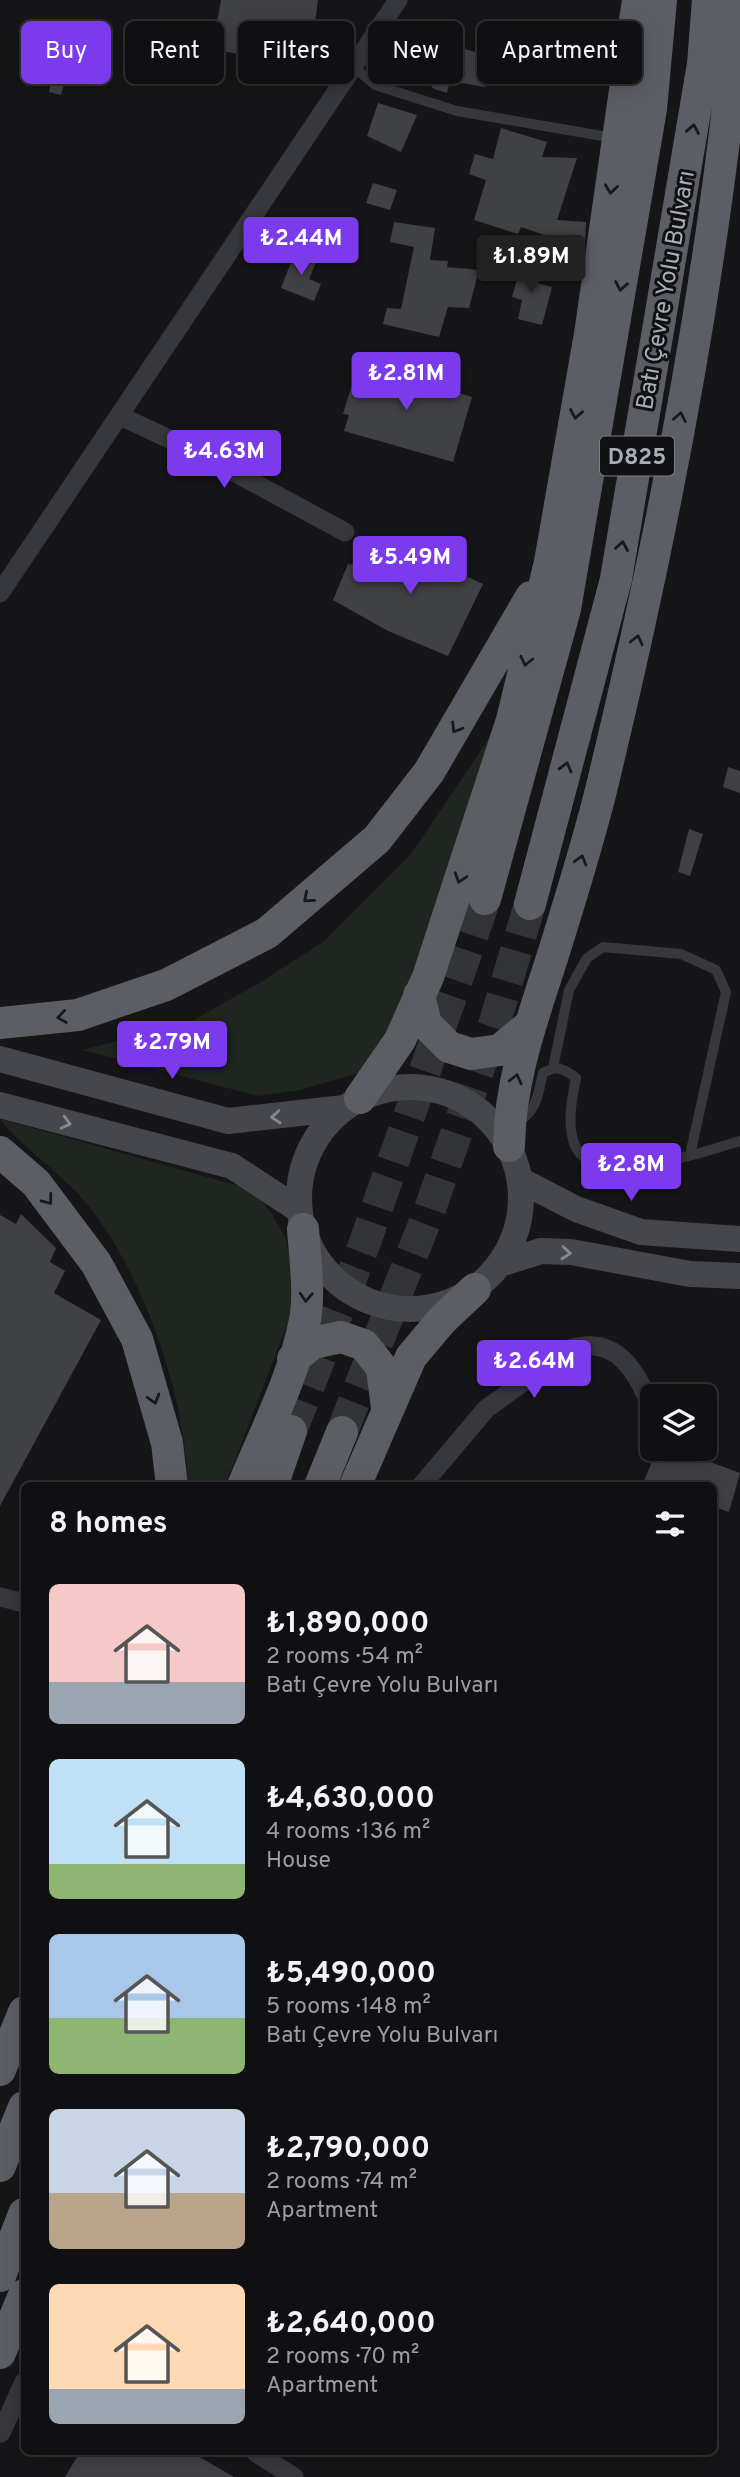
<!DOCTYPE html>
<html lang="en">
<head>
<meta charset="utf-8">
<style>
  :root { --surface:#101012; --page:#19191b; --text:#f1f3f6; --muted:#9c9d9f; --line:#303032; --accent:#7c3aed }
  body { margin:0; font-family:Overpass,sans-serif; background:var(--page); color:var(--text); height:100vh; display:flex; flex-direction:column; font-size:26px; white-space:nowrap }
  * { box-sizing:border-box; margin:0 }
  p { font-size:23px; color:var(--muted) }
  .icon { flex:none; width:38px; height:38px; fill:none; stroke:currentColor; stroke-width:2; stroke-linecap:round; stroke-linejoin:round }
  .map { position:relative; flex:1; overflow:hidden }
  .drawer { position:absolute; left:21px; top:1482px; width:696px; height:973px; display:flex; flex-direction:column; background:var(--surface); border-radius:10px; box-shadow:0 4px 18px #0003,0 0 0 2px var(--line) }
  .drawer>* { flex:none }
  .top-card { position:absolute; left:21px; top:21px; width:698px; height:63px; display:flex; gap:14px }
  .tools { position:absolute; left:640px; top:1384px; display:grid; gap:14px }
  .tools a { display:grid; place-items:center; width:77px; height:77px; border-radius:10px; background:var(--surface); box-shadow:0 4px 18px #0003,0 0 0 2px var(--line); font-size:35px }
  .price { position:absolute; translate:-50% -60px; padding:0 16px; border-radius:7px; background:var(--accent); color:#fff; font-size:23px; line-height:46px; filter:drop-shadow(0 2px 4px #0008) }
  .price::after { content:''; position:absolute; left:50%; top:42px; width:21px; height:16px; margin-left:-10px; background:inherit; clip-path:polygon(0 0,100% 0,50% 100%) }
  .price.selected { background:#222; color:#fff }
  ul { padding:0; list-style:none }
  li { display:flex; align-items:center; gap:21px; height:175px; padding:0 28px }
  li span { display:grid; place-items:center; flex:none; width:196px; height:140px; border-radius:10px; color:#555 }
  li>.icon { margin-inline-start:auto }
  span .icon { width:84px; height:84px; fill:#fffc; stroke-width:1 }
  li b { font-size:30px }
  h2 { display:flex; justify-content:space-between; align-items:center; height:84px; padding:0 28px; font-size:30px }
  .pill { padding:0 24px; border-radius:10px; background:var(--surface); box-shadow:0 4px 18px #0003,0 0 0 2px var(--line); font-size:24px; line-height:63px }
  .pill.selected { background:var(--accent); color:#fff }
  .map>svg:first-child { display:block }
  .green { fill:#1e261f }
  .building { fill:#404145 }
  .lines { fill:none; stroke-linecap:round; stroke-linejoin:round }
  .trunk-tunnel { stroke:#333438; stroke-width:32; stroke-dasharray:32 16; stroke-linecap:butt }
  .service { stroke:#37383d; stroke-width:10 }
  .minor { stroke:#37383d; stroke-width:19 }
  .secondary { stroke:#45474d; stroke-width:26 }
  .trunk { stroke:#5b5e65; stroke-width:32 }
  .oneway { stroke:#18191b }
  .oneway2 { stroke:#858993 }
  .labels { text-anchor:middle; stroke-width:6; stroke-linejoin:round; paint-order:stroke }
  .shield { fill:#111113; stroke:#7b7e86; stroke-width:2 }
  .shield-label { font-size:23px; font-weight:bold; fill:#a8adb8 }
  .street-label { font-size:24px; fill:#a8adb8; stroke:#111113 }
</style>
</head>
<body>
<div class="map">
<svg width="740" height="2477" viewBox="0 0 740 2477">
  <rect width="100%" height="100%" fill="#161618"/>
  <path class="green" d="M494,731L386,1049L366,1071L300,1090L258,1096L83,1050L192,1021L261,982L324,941L411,854Z
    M0,1119L250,1189L270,1211L286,1239L293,1275L289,1320L225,1486H188C185,1396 146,1282 92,1210C66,1176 26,1152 0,1119Z"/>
  <path class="building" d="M221,0H318L315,23L304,21L295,65L212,49Z
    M62,31L78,33L61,95L49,92Z
    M452,34L449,45L494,57L485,87L450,81L447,93L434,89L416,72L425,43L429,45L430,40Z
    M143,36L160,38L156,53L138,49Z
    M378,103L417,115L401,152L367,136Z
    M501,128L547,142L542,157L577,158L557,220L586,222L585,242L562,241L521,227L518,234L474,220L486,180L469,174L475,154L493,159Z
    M373,183L397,190L390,210L366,203Z
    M394,222L435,228L430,260L448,261L447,267L479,270L469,308L448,307L439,337L383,324L387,308L401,309L414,247L390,242Z
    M295,252L317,260L309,279L321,284L314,301L281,288Z
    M522,262L537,266L533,282L552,287L542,325L518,319L522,300L512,297Z
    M359,361L472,397L453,462L344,431L349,415L343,414Z
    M383,537L483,584L448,656L388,631L333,600L348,564L366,567Z
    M728,767L740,771V793L723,787Z
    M689,829L703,834L690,876L678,872Z
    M21,1214L56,1248L50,1262L65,1271L54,1293L101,1320L0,1506V1215L16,1224Z
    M657,1449H675L740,1473L729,1512L714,1507V1486H642Z
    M80,2452H191L234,2477H65Z"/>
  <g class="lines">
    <path class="trunk-tunnel" d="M291,1431L364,1245L485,899
      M342,1432L430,1209L494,1025L530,904"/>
    <path class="service" d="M354,67L375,85L457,111L614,138
      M553,1068L569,990L587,958L603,947L681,954L716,970L726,992L690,1155
      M516,1122C537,1113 538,1094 543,1073C557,1065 563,1068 576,1078C572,1098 567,1123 574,1143C591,1193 705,1151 740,1141"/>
    <path class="minor" d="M120,416L197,452L345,532
      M0,593L398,0
      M421,1486L486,1409L569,1349C618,1334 636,1372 653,1410
      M0,1597L24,1603
      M1,2433L24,2382
      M255,2452L294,2477"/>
    <path class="secondary" d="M0,1059L228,1121L344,1108
      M299 1198a111 111 0 1 1 222 0a111 111 0 1 1-222 0Z
      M0,1105L232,1166L299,1210
      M520,1180L576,1209L641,1232L740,1239
      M500,1264L541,1251L571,1252L690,1274L740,1276"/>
    <path class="trunk" d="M485,899L565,609L651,109L661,0
      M530,904L616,579L703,64L708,0
      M419,995L426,1024L449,1047L471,1054L500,1050L530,1025
      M0,1023L78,1015L166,985L267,933L377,839L429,772L531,597
      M360,1098L400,1040L428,977L512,720L550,562L590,334L638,0
      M509,1146C510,1080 532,1020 552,958C570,900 589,841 603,782C665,526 716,263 739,0
      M0,1152L36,1183L96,1263L137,1339L167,1443L172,1486
      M293,1359L313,1343L341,1337L364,1345L382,1368L387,1408
      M243,1486C265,1432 294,1377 305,1320C310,1291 305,1258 303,1229
      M272,1486L291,1431
      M320,1486L342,1432
      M355,1486L411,1357L442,1320L475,1289
      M0,2070L24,2012
      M0,2166L24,2107
      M0,2276L24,2214
      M0,2353L24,2295"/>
  </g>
  <defs><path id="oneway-chevron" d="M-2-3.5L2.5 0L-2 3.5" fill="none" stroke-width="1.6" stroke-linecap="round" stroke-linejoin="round" transform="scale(1.75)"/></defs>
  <g class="oneway">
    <use href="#oneway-chevron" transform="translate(693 129) rotate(-80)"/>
    <use href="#oneway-chevron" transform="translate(611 189) rotate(98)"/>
    <use href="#oneway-chevron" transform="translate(621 286) rotate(100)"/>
    <use href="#oneway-chevron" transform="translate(576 414) rotate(100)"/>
    <use href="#oneway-chevron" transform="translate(680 417) rotate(-79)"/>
    <use href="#oneway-chevron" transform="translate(622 546) rotate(-80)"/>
    <use href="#oneway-chevron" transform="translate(637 640) rotate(-77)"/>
    <use href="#oneway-chevron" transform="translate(526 661) rotate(103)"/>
    <use href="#oneway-chevron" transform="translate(456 728) rotate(122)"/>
    <use href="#oneway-chevron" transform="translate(566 767) rotate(-75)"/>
    <use href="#oneway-chevron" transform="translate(581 860) rotate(-74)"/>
    <use href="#oneway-chevron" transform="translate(460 878) rotate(108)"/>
    <use href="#oneway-chevron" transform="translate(308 898) rotate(139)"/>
    <use href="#oneway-chevron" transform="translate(62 1017) rotate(172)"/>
    <use href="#oneway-chevron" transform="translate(516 1079) rotate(-76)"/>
    <use href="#oneway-chevron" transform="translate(48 1200) rotate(53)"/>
    <use href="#oneway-chevron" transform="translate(306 1297) rotate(92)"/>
    <use href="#oneway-chevron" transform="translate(154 1399) rotate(74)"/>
  </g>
  <g class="oneway2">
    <use href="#oneway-chevron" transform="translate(276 1117) rotate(175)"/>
    <use href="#oneway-chevron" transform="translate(66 1123) rotate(15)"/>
    <use href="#oneway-chevron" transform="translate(566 1253) rotate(5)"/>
  </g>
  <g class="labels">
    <rect class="shield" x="600" y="436.5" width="74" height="39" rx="5"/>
    <g class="shield-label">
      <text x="637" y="464">D825</text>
    </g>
    <g class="street-label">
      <text transform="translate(665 290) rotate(-80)" y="8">Batı Çevre Yolu Bulvarı</text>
    </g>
  </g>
</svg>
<div class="tools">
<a><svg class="icon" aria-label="layers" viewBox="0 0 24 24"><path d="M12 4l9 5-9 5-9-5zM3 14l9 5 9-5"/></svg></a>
</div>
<b class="price" style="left:301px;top:277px">₺2.44M</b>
<b class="price selected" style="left:531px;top:295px">₺1.89M</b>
<b class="price" style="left:406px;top:412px">₺2.81M</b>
<b class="price" style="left:224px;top:490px">₺4.63M</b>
<b class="price" style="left:410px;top:596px">₺5.49M</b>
<b class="price" style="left:172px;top:1081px">₺2.79M</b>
<b class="price" style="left:631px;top:1203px">₺2.8M</b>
<b class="price" style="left:534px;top:1400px">₺2.64M</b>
<div class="top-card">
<a class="pill selected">Buy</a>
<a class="pill">Rent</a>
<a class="pill">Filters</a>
<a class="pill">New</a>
<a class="pill">Apartment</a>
</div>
<section class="drawer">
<h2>8 homes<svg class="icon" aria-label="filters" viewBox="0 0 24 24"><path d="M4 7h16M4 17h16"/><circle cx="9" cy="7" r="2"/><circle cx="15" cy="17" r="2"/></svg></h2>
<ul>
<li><span style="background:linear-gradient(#f6c9c9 70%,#9aa5b1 0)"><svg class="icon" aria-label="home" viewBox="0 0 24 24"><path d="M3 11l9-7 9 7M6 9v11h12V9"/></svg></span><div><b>₺1,890,000</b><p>2 rooms · 54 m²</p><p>Batı Çevre Yolu Bulvarı</p></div></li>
<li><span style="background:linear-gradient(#bfe0f5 75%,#8fb573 0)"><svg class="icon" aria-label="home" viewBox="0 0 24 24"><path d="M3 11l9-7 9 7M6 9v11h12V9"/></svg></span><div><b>₺4,630,000</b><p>4 rooms · 136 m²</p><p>House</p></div></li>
<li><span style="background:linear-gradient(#a9c7e8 60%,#8fb573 0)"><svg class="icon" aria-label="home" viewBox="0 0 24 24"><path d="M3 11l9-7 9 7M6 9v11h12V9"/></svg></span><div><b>₺5,490,000</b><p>5 rooms · 148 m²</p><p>Batı Çevre Yolu Bulvarı</p></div></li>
<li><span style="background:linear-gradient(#c9d6e8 60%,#b9a48a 0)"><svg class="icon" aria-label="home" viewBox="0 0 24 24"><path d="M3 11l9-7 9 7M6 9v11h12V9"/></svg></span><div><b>₺2,790,000</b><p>2 rooms · 74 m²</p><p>Apartment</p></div></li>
<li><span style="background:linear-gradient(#ffd9b3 75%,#9aa5b1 0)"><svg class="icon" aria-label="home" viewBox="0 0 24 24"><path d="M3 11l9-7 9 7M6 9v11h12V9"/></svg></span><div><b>₺2,640,000</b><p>2 rooms · 70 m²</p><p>Apartment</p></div></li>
</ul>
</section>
</div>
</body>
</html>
